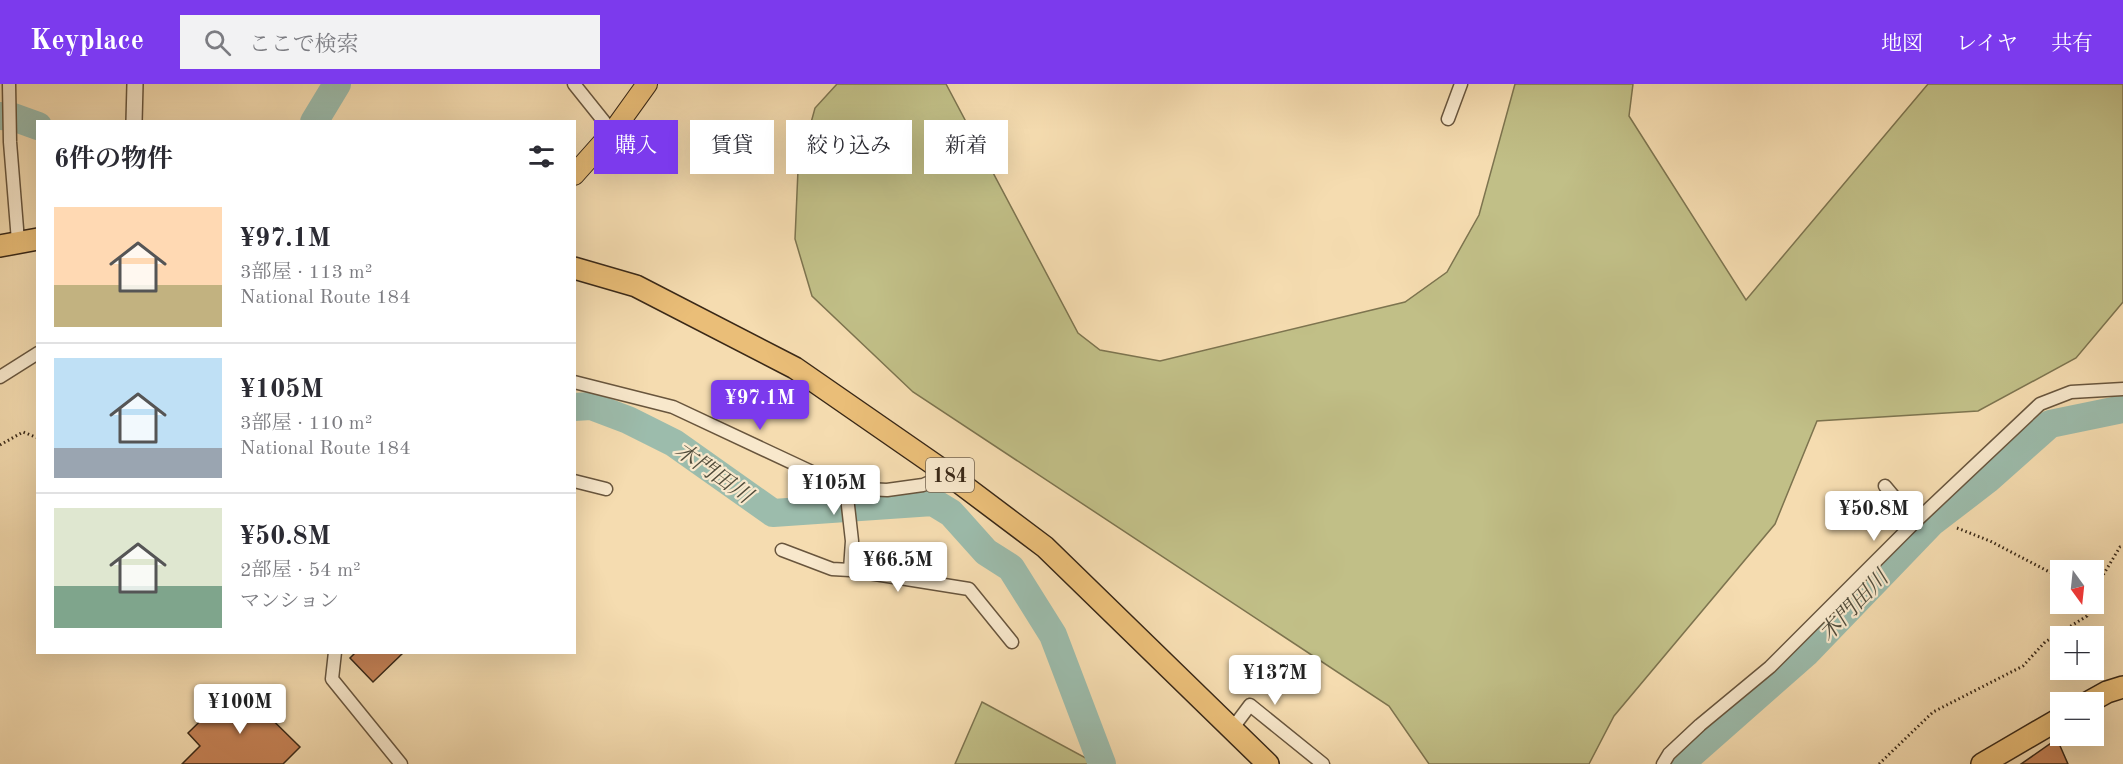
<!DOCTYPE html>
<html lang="ja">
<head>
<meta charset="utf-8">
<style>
  :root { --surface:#fff; --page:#f2f2f3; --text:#2b2b33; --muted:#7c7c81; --line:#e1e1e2; --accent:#7c3aed }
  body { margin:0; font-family:"Old Standard TT","Noto Serif JP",serif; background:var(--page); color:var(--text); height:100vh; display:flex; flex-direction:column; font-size:22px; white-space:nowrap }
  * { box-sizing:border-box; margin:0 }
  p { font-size:20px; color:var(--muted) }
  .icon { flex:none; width:33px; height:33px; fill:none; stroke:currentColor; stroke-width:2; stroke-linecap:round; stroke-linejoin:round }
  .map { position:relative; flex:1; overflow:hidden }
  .details { position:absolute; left:36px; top:36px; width:540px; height:534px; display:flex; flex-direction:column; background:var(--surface); border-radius:0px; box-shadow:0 6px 24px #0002 }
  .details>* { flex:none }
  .guide { position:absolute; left:594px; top:36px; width:570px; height:54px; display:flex; gap:12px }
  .needle { width:39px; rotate:165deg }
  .tools { position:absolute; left:2050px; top:476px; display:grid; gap:12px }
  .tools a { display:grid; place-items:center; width:54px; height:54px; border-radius:0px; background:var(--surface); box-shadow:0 6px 24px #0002; font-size:30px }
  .price { position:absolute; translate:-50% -51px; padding:0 14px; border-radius:6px; background:#fff; color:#222; font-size:20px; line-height:39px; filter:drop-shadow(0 2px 3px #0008) }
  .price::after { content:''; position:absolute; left:50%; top:36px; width:18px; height:14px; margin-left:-9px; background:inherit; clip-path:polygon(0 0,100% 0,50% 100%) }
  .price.active { background:var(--accent); color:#fff }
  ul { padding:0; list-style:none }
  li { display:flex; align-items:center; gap:18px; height:150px; padding:0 18px }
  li+li { border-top:2px solid var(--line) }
  li span { display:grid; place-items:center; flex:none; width:168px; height:120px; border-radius:0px; color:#555 }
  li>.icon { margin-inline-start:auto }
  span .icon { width:72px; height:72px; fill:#fffc; stroke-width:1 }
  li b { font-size:26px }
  h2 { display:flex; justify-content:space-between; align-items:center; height:72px; padding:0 18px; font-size:26px }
  .pill { padding:0 21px; border-radius:0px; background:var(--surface); box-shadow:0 6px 24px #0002; font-size:21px; line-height:54px }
  .pill.active { background:var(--accent); color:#fff }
  header { display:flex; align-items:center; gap:36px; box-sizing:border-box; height:84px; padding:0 30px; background:var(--accent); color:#fff }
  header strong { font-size:28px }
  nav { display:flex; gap:33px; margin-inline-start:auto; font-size:21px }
  .search { width:420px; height:54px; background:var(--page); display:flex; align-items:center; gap:15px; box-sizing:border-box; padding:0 21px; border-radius:0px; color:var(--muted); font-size:22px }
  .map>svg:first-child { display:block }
  .green { fill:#c1bf87; stroke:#7d744f; stroke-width:1.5 }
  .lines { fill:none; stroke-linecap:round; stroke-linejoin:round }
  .river { stroke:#9cbcac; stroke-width:28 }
  .building { fill:#c78357; stroke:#392817; stroke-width:1.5 }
  .minor-casing { stroke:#68553d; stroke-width:15 }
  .tertiary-casing { stroke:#68553d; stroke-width:18 }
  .primary-casing { stroke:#392817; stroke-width:22 }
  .trunk-casing { stroke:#392817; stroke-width:24 }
  .path { stroke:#392817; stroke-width:3; stroke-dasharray:1.5 3; stroke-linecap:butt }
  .minor { stroke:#f8e8cc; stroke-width:12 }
  .tertiary { stroke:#f8e8cc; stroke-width:15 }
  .primary { stroke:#eabe78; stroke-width:20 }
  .trunk { stroke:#eabe78; stroke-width:21 }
  .labels { text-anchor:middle; stroke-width:4.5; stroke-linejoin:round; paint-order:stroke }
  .shield { fill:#f8e8cc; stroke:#72624d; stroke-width:1.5 }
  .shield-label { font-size:20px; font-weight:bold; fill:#392817 }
  .water-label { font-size:22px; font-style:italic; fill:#524d3c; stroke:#f8e8cc }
</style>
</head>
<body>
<header>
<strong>Keyplace</strong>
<div class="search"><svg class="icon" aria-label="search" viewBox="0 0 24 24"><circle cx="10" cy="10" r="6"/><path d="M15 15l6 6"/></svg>ここで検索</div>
<nav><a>地図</a><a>レイヤ</a><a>共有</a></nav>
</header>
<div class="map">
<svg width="2123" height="680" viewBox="0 0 2123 680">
  <rect width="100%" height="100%" fill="#f5dcb0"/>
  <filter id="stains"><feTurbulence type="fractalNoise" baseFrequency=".00333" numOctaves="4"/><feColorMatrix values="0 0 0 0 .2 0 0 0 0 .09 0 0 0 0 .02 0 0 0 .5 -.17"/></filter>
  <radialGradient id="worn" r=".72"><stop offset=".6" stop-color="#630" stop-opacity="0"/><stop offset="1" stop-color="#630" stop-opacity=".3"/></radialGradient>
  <path class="green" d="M837,0H946L1078,249L1100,266L1160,277L1405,218L1447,188L1479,131L1515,0H1633L1629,32L1746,216L1928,0H2123V218L2076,274L1978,327L1817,337L1775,440L1614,632L1589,680H1429L1389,622L913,308L812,212L795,155L798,86L815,24Z
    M982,618L1095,679V680H955Z"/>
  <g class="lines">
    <path class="river" d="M0,32L13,33L38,42
      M314,38L337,0
      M574,323L591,322L628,336L674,359L773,429L933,418L951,429L986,468L1011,484L1053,551L1102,680
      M1680,680L1806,569L1931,439L1987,396L2050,340L2123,325"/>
  </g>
  <path class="building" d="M356,568H404L373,598L350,574Z
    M237,601L300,663L283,680H182L200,662L188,649Z
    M2057,655L2068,680H2021Z"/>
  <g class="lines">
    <g class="minor-casing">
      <path id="minor" d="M9,0L10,58L18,157
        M574,0L606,40L614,46
        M1448,35L1461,0
        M0,293L38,269
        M574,298L673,323L846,404L887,406L923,401L948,390
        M574,397L606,405
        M1885,402L1915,438
        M846,404L852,457L850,486
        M782,466L832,485L850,486L969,505L1012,558
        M335,568L332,595L401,680
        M1232,645L1250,621L1323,680
        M1663,680L1669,670L1700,641L1770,583L1915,438L2040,320L2071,308L2123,305"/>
    </g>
    <g class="tertiary-casing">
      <path id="tertiary" d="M134,38L135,0"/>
    </g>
    <g class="primary-casing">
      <path id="primary" d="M574,91L614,46L647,0"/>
    </g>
    <g class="trunk-casing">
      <path id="trunk" d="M0,162L38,155
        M574,184L636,202L795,284L948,390L1045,463L1268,680
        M2089,618L2107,608L2123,603
        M1982,680L2061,634"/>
    </g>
    <path class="path" d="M0,361L23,348L38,354
      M1957,444L1990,457L2061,494
      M2094,506L2120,463L2123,462
      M1879,680L1933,628L2023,582L2045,558L2087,532L2090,519"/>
    <use href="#minor" class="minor"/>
    <use href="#tertiary" class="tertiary"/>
    <use href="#primary" class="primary"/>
    <use href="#trunk" class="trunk"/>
  </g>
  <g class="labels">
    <rect class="shield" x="926" y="374" width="48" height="34" rx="4.5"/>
    <g class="shield-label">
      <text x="950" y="398">184</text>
    </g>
    <g class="water-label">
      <text transform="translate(714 388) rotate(35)" y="8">木門田川</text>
      <text transform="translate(1853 521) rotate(-46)" y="8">木門田川</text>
    </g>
  </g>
  <rect width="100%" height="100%" filter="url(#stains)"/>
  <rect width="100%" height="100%" fill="url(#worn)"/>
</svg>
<div class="tools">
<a><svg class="needle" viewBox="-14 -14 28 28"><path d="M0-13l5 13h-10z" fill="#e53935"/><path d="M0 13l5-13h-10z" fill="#7c7c81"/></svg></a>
<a>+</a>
<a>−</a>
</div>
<b class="price active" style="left:760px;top:347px">¥97.1M</b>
<b class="price" style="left:834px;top:432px">¥105M</b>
<b class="price" style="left:1874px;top:458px">¥50.8M</b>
<b class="price" style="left:898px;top:509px">¥66.5M</b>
<b class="price" style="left:1275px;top:622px">¥137M</b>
<b class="price" style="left:240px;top:651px">¥100M</b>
<div class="guide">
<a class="pill active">購入</a>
<a class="pill">賃貸</a>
<a class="pill">絞り込み</a>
<a class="pill">新着</a>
</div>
<section class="details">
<h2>6件の物件<svg class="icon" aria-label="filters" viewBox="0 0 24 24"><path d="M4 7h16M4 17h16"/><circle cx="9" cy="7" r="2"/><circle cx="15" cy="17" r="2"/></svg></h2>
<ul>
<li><span style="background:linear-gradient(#ffd9b3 65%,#c2b280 0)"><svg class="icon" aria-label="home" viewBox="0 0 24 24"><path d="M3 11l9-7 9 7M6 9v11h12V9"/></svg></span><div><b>¥97.1M</b><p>3部屋 · 113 m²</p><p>National Route 184</p></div></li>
<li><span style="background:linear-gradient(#bfe0f5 75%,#9aa5b1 0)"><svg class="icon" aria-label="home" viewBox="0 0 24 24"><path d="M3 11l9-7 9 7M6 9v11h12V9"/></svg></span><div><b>¥105M</b><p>3部屋 · 110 m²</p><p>National Route 184</p></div></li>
<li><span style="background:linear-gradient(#dfe7d0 65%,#7fa58c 0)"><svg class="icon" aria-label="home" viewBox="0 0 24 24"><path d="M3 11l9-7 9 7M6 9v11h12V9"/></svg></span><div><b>¥50.8M</b><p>2部屋 · 54 m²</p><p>マンション</p></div></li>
</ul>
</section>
</div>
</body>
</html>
